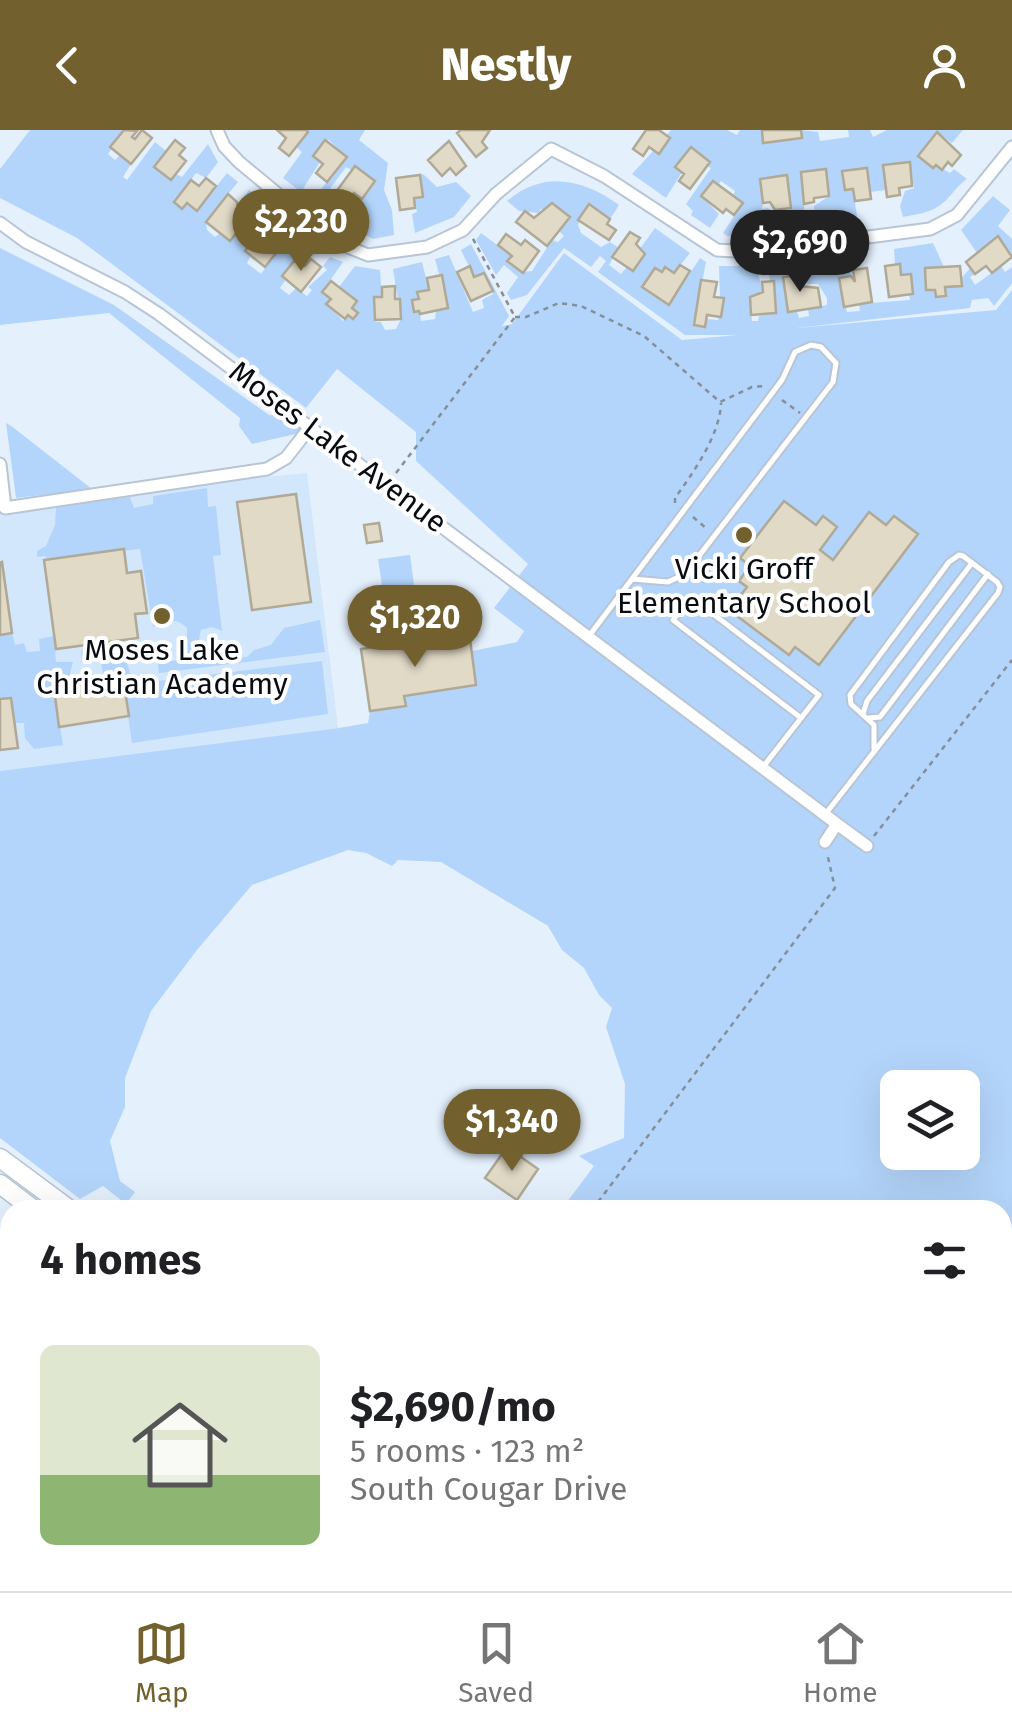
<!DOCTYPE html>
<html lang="en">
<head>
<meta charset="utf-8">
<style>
  :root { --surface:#fff; --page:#f6f6f6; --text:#202124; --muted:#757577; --line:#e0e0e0; --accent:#72612f }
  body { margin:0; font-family:"Fira Sans",sans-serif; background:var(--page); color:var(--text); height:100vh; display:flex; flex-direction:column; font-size:38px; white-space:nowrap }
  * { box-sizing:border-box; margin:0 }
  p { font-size:32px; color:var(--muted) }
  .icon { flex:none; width:55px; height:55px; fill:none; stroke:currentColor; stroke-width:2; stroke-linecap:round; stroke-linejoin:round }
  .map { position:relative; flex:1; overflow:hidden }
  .sheet { position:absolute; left:0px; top:1070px; width:1012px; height:392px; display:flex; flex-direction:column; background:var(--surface); border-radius:30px 30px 0 0; box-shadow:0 10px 40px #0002 }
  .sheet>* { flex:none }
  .fabs { position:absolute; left:880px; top:940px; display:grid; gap:20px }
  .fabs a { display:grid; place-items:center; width:100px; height:100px; border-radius:15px; background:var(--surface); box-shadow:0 10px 40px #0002; font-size:50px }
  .price { position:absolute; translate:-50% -85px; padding:0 22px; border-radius:35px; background:var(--accent); color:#fff; font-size:32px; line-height:65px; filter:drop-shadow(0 2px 5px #0008) }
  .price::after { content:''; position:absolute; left:50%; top:60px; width:30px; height:22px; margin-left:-15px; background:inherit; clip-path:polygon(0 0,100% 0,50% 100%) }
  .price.current { background:#222; color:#fff }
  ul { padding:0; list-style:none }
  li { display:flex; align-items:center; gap:30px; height:250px; padding:0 40px }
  li span { display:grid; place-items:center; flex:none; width:280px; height:200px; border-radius:15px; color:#555 }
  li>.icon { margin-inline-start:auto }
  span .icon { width:120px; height:120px; fill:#fffc; stroke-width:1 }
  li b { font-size:42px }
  h2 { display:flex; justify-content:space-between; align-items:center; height:120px; padding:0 40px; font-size:42px }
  header { display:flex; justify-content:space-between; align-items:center; height:130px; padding:0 40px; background:var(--accent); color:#fff; font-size:45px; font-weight:800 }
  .tabs { display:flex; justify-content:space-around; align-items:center; height:140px; border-top:2px solid var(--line); background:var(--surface); font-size:28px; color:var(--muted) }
  .tabs a { display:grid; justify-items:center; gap:5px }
  .tabs .current { color:var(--accent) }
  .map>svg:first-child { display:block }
  .built { fill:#d2e6fc }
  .green { fill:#b4d5fb; fill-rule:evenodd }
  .building { fill:#e1dac7; stroke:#afa996; stroke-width:2.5 }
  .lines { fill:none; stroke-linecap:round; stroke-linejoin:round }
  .service-casing { stroke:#b7c5d5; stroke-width:9 }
  .minor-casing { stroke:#b7c5d5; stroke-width:15 }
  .tertiary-casing { stroke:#b7c5d5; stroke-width:18 }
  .primary-casing { stroke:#b7c5d5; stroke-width:21 }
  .trunk-casing { stroke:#b7c5d5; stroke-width:21 }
  .path { stroke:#868e98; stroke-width:2.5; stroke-dasharray:5 5; stroke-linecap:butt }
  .service { stroke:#fff; stroke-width:5 }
  .minor { stroke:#fff; stroke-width:11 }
  .tertiary { stroke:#fff; stroke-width:14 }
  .primary { stroke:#fff; stroke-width:18 }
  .trunk { stroke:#fff; stroke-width:18 }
  .poi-dot { fill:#72612f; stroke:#fff; stroke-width:4 }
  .labels { text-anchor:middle; stroke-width:8; stroke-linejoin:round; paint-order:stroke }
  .street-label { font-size:30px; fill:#070c11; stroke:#fff }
  .poi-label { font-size:30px; fill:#070c11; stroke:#fff }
</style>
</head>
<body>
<header><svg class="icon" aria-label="back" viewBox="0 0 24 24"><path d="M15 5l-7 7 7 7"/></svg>Nestly<svg class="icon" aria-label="person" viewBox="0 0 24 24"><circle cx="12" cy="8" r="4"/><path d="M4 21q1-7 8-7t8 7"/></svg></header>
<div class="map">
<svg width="1012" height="1461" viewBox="0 0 1012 1461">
  <rect width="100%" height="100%" fill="#e5f0fd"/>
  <path class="built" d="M307,343L338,598L0,641V373Z"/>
  <path class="green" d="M30,0H124L108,24L115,30L120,25L131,34L123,47L127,50L155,12L166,21L154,37L171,50L176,44L182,47L208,14L218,32L206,48L196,43L174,73L182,79L187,73L197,81L227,43L238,52L206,91L207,100L215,107L220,103L231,111L247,90L240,84L239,72L249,60L276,81L247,133L261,144L276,123L272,113L286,89L323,117L300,135L293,131L282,146L286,149L280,158L289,165L296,158L307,166L312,160L308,157L327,140L323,136L330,127L343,132L322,162L331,169L327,174L343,191L348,185L353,189L358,183L352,178L357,171L339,157L355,136L380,140L382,167L374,168L375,192H381L385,200L396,199L401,189L393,139L422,132L429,160L417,162L421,191L435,189L436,181L448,178L435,129L449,125L473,182L484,178L482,170L493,164L484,143L474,147L461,120L471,114L509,186L502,196L512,194L564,123L682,210L738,205H685L598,142L606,131L600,126L591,137L564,118L527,165L511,170L507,163L518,147L504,135L496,145L476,110L481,103L512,126L508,132L522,142L532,141L552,110L558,112L564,106L559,101L570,87L541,79L538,83L519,81L507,71C544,40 583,49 619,75L610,89L588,74L578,95L581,103L601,117L610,112L619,118L609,135L621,144L627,137L633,140L645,124L639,120L655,98L690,123L674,143L665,138L662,142L655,138L642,156L669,175L700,128L706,132L694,196L705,197L706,189L718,190L724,169L720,168L719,136H756L763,162L750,167L752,191H758L759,186L776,183L774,152L770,151L768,135L782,133L788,182L797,181L799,188L809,186L808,179L827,175V168L818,154H808L796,145L795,131L850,125L851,146L840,149L847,182L860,181L859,174L910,170L909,165L913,164L911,144L901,145L900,135H895L894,119L933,113L944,137L925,139L926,160H935L936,167L946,166L945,157L961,155V149L970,138L975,144L970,147L975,155L1001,136L1005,142L1012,137V153L994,176L988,168L972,170L970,178L797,198L996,180L1012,160V1372L1002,1373V1080H561L594,1036L579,1026L624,1008L625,954L606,897L612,878L599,865L584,838L562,820L548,796L441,732L398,730L392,736L366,723L348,720L252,755L197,820L151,881L125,948V977L110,1011L120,1051L135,1062L126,1074L103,1056L80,1069L0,1008V641L339,598L368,593L370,581L405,576L404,566L476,555L472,521L517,512L524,501L494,478L528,434L416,331V302L337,239L306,278L77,108L0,68V39ZM898,958H962V1022H898Z
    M306,0H365L359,10L388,33L384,60L392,80L394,105L373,109L334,88L357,65L362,69L375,52L356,37L352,40L346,37L317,76L312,71L346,27L329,10L324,11L313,26L320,32L301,62L283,48L302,22L296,17L308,2Z
    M671,0H727L737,5L740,0H762L764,13L801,8V0L818,2L820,11L849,7L848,0H870L873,7L887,0H963L952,13L937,2L918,26L933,38L936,35L950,43L954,39L967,49C957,56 951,66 943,73C932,83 916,84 903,87L900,76L905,61L914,58L909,32L884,35L886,60L870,62L853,59L858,93L820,98L815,92L814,76L829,66L826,39L801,42L806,99L790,101L787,46L763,73L762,79L768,78L776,85L779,101L727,106L723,103L742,74L733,66L735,61L721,51L718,55L712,51L701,66L719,84L710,98L691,85L693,81L686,74L711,38L707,36L710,31L691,17L676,37L682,42L666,68L632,44L654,20L670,8L667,5Z
    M423,44L437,57L456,52L471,66L454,87L415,103L412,84L417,82L414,68L423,66L420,45Z
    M993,66L1010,80L998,96L1012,109V124L998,107L977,123L961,100Z
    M0,118L114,175L269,285L285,286L299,297L300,303L252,314L239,296L240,288L109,183L0,195Z
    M6,293L10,295L92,359L16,368Z
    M207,358L208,377L216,376L221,425L213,426L222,501L212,497L201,500L197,520L205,530L247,527L254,520L271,515L284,498L320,490L325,522L159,543L157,527L165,532L179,530L187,523V498C176,487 166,491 153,497L140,419L47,429L45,426L37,427V421L46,416L55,395L56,377L130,367L134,378L153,374V366Z
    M410,425L417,477L386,482L378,429Z
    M12,503L15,515L24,513L27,522L40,521L39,509L54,506L56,532H73L67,556L54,559L63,615L34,619L25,608L24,593H14L11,568L0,569V505Z
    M121,515L131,545L124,553L122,548L104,551L101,532H82L81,521Z
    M322,531L328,584L132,613L125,565L142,553Z
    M0,1095L10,1102V1423H0Z"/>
  <path class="building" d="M124,0L137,1L132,7L135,9L142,0L152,8L131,34L110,17Z
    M306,0L308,2L289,26L279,18L286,8L277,0Z
    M461,0H490L482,12L487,18L476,27L457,3Z
    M646,0H659L670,8L659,24L649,17L643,26L633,19Z
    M762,0H801L802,8L763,13Z
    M937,2L961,25L952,36L948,32L942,40L936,35L933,38L918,26Z
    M175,10L185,18L179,25L186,31L171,50L154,37Z
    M325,10L347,27L327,52L316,43L323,34L313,26Z
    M449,11L466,36L456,45L450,38L442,46L428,30Z
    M691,17L710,32L690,59L679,51L684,44L675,37Z
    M910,32L912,56L899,58L900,65L887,67L883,35Z
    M355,36L375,51L362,69L354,63L348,70L336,62Z
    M867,38L871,69L855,71L853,59L845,60L842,41Z
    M826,39L829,66L814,68V72L804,74L801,42Z
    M420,45L423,67L414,68L415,78L400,80L396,48Z
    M787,45L791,78L775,80L770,72L763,73L760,49Z
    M206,48L216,56L197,81L187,73L182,79L174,72L191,50L199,56Z
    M713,51L743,73L734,85L726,79L723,83L701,66Z
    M228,64L237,72L238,82L247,90L230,111L206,92Z
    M552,73L570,87L547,116L516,92L525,81L534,88Z
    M589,74L610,89L607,94L616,100L609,110L578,90Z
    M265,95L275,103L269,110L275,115L272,119L276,123L265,137L245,121Z
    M630,102L640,108L636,114L645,124L633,141L612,127Z
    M506,104L521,115L525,110L539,121L523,143L507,131L512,126L498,115Z
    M998,106L1012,127L992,143L986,136L975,144L966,132Z
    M311,129L321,137L301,162L282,146L294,131L305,136Z
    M900,134L901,145L911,144L913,164L889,167L885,136Z
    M680,135L690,141L669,175L642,157L655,138L662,142L665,137L674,143Z
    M470,136L474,147L484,143L493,161L471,171L457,142Z
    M960,136L962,156L945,157L946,166L936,167L935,160H926L925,138Z
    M867,138L872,172L844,177L839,148L851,146L855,152L853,140Z
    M442,145L448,178L420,184L419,181L414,182L412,170L419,169L417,162L429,160L427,148Z
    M799,145L800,156L818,158L821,177L788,182L783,147Z
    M701,150L717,152L714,167L724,168L721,187L707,185L705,197L694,195Z
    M331,151L357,171L352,178L358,183L353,189L348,185L345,189L326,174L331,169L322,162Z
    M774,151L776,183L751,185L750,167L763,162L762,152Z
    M395,156V169H400L401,189L375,190L374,167H382V157Z
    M296,364L311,472L252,480L237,372Z
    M784,371L816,395L823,386L837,397L820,420L833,430L869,382L886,395L894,386L918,404L819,535L795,517L789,525L729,480L747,457L739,451L750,436L740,428Z
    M379,393L382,411L367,413L364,395Z
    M124,419L127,443L141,441L147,483L135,484L138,508L56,519L44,430Z
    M2,432L12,503L0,505V433Z
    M401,502L403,519L470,509L476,555L404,566L406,576L370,581L361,519L381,516L392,504Z
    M123,548L129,586L59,597L54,558Z
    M11,568L18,618L0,620V569Z
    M507,1017L538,1039L517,1070L485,1048Z"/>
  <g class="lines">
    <g class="service-casing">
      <path id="service" d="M589,506L782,250L795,222L811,215L821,217L836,233L833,252L685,444L668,452L632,449
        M863,584L867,571L972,433
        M869,588L880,587L988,444
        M763,637L819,565L691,467L673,490L801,588
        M827,682L998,463L1000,457L997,452L963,426L959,425L949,432L850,565L851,574L874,595V619"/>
    </g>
    <g class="minor-casing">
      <path id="minor" d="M217,0L224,16L239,32L320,99L343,115L368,125L427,117L463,100L496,64L551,19L604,46L717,120L752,122L930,99L957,85L1012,17
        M0,93L26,112L125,162L159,184L837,694L825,712
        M0,334L5,378L267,339L286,328L311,296
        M837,694L867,716"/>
    </g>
    <g class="tertiary-casing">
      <path id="tertiary" d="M276,1452L277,1461"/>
    </g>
    <g class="primary-casing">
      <path id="primary" d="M0,1437H10"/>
    </g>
    <g class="trunk-casing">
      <path id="trunk" d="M0,1028L70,1080
        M0,1054L34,1080
        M1002,1394H1012
        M1002,1419H1012"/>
    </g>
    <path class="path" d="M515,187H526L559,173L581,176L644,206L720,272L752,257L764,256
      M782,270L800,283
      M396,343L515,187L472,107
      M675,373V368C693,343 720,305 721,273
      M693,387L706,398
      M874,706L1012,530
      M592,1080L835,758L827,723"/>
    <use href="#service" class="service"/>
    <use href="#minor" class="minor"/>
    <use href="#tertiary" class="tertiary"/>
    <use href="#primary" class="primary"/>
    <use href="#trunk" class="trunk"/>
  </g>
  <g class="poi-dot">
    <circle cx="744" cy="405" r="10"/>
    <circle cx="162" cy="486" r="10"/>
  </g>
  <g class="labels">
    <g class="street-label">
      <text transform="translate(338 317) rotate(37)" y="10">Moses Lake Avenue</text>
    </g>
    <g class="poi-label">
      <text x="744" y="449">Vicki Groff<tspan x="744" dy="34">Elementary School</tspan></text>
      <text x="162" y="530">Moses Lake<tspan x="162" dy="34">Christian Academy</tspan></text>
    </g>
  </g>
</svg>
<div class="fabs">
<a><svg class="icon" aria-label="layers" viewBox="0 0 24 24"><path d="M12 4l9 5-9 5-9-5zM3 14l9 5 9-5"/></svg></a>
</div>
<b class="price" style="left:301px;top:144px">$2,230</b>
<b class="price current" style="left:800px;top:165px">$2,690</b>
<b class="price" style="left:415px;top:540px">$1,320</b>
<b class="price" style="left:512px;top:1044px">$1,340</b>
<section class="sheet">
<h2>4 homes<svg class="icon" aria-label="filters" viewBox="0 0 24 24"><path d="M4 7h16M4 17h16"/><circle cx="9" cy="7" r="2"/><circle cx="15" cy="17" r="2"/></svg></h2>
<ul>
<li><span style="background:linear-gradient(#dfe7d0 65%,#8fb573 0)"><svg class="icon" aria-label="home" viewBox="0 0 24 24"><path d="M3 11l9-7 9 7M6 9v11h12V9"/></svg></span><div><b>$2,690/mo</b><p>5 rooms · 123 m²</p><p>South Cougar Drive</p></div></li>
</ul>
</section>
</div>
<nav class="tabs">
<a class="current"><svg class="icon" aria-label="map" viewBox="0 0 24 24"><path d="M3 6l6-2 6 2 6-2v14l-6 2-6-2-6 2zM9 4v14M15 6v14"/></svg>Map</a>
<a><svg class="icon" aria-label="saved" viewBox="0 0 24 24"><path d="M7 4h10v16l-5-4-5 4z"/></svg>Saved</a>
<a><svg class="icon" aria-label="home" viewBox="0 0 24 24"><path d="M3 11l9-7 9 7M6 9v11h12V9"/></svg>Home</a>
</nav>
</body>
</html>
